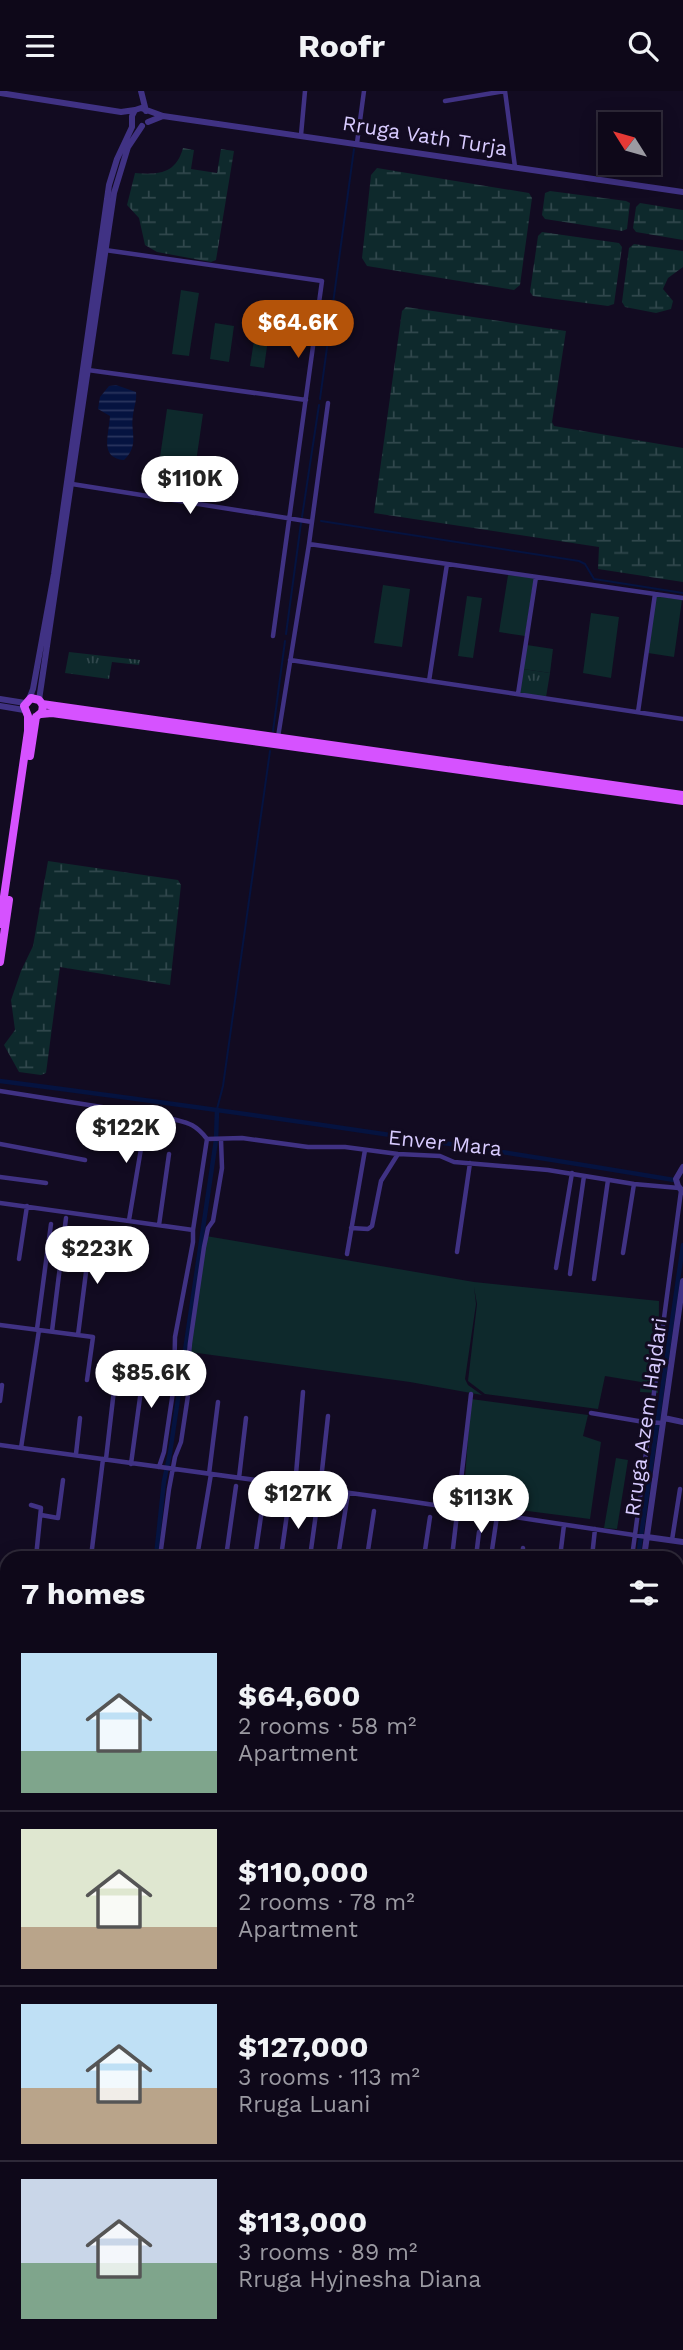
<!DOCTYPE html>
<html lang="en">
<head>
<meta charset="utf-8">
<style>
  :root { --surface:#0e0819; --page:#171122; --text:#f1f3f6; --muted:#9b9aa2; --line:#2e2938; --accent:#b45309 }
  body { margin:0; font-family:"Work Sans",sans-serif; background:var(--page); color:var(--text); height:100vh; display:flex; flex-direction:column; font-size:26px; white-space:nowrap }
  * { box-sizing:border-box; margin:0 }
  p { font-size:23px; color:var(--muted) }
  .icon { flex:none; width:38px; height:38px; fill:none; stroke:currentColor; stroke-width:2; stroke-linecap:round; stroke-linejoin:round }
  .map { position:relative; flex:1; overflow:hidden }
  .details { position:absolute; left:0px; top:1460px; width:684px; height:800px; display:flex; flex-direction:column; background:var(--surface); border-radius:21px 21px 0 0; box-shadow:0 4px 18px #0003,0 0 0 2px var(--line) }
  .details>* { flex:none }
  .needle { width:46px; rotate:307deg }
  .controls { position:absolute; left:598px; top:21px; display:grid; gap:14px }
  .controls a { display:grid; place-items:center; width:63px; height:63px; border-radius:0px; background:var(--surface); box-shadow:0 4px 18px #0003,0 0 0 2px var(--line); font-size:35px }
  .price { position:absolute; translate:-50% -60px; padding:0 16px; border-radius:24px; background:#fff; color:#222; font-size:23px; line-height:46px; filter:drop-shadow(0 2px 4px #0008) }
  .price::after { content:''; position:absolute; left:50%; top:42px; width:21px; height:16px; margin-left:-10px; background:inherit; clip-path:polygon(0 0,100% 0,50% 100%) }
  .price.selected { background:var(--accent); color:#fff }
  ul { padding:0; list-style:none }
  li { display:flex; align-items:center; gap:21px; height:175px; padding:0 21px }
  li+li { border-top:2px solid var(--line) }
  li span { display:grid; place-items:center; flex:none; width:196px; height:140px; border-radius:0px; color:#555 }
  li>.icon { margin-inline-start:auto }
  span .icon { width:84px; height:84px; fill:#fffc; stroke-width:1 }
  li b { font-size:30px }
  h2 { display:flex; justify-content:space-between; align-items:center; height:84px; padding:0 21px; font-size:30px }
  header { display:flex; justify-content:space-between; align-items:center; height:91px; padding:0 21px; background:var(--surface); font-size:32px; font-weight:700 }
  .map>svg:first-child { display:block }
  .grass { fill:#0e292c }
  .wetland { fill:url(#wetland-marsh) }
  .cemetery { fill:url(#cemetery-stones) }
  .park { fill:url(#park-tufts) }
  .water { fill:url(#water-rules) }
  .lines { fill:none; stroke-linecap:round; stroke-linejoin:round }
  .stream { stroke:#051340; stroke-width:2 }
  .canal { stroke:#051340; stroke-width:4.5 }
  .minor { stroke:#403284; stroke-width:4.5 }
  .tertiary { stroke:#403284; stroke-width:6 }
  .secondary { stroke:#7b62ff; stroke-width:7 }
  .primary { stroke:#d652ff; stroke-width:8 }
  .labels { text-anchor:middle; stroke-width:6; stroke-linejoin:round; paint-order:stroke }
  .street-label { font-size:21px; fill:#d8cbff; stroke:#120b21 }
</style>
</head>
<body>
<header><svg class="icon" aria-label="menu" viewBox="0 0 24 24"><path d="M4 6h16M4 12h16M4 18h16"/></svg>Roofr<svg class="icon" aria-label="search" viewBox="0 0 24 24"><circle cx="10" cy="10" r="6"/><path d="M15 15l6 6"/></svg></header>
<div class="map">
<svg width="683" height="2259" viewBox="0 0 683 2259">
  <defs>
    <pattern id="wetland-marsh" width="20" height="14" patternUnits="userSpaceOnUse" patternTransform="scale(1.75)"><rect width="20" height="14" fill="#0e292c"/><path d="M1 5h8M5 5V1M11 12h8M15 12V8" fill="none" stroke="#30474c"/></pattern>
    <pattern id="cemetery-stones" width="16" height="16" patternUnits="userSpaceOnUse" patternTransform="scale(1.75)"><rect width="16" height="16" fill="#0e292c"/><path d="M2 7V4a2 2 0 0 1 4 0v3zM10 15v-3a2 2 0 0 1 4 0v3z" fill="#30474c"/></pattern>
    <pattern id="park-tufts" width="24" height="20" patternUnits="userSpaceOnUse" patternTransform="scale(1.75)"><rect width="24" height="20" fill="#0e292c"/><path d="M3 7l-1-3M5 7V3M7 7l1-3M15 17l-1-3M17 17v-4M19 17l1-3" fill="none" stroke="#30474c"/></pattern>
    <pattern id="water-rules" width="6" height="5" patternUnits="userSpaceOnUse" patternTransform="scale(1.75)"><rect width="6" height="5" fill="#051340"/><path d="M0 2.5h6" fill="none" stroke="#29345d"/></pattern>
  </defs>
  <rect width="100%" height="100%" fill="#120b21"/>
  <path class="grass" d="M181,199L199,202L189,265L172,263Z
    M260,211L273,213L264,277L250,275Z
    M215,232L234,235L229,271L210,268Z
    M167,318L203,323L194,385L158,380Z
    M508,484L534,487L525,545L499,541Z
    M383,494L410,498L402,556L374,552Z
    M467,505L482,507L473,567L458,565Z
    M656,505L682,509L674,566L648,562Z
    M591,522L619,526L611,587L583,582Z
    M527,554L553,558L550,582L523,578Z
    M206,1145L474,1191L659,1210L658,1302L640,1301L641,1291L605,1285L598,1318L485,1303L468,1290L477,1213L474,1196L476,1213L465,1288L468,1294L482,1304L410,1291L190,1261Z
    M471,1308L588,1324L583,1345L601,1351L590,1428L472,1413L473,1402L464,1400Z
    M616,1367L628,1369L617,1438L604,1437Z
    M0,2199L7,2206V2252H42L40,2259H0Z"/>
  <path class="wetland" d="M183,57L194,59L191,78L217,82L221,58L234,60L216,169L211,171L157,161L145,154L139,127L127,114L135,82C158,84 176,83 183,57Z
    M377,77L529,102L532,107L520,194L514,199L367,175L362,167L371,84Z
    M550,100L626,110L630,112L627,138L622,140L545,128L542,124L545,102Z
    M640,112L683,119V149L636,141L633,137L636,116Z
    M542,141L619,152L622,156L614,213L608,215L533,205L530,201L538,145Z
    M634,153L683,160V176L668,187L663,198L673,210L671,218L656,222L625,216L622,211L629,157Z
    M406,216L566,240L552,331L554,335L683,357V491L598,478L599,456L374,422L402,220Z
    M48,770L178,789L181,794L170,894L60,876L46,982L41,984L19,981L4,954L15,939L11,909L21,880L33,855Z"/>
  <path class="cemetery" d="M0,1900L7,1902V2071L0,2069Z"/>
  <path class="park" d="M69,561L140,569L139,574L112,571L109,588L65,582Z
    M523,578L550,582L546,606L520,602Z"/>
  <path class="water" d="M116,294L136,301C137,309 134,316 133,324C130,341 140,354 124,369C99,367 109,344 110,325L98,318L100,306L109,295Z"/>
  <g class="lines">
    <path class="stream" d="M320,308L354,58
      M302,426L319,314
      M321,430L579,470L585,473L594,488L683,502
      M286,543L301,432
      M273,640L285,550
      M217,1018L223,995L270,660"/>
    <path class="canal" d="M0,990C225,1019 450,1051 674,1089
      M156,1466L164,1390L170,1362L216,1049L217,1019
      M638,1466L683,1154"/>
    <path class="minor" d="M505,0L515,76
      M445,10L505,0
      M301,44L305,0
      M357,52L364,0
      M105,159L322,190L273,545
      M88,279L306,309
      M72,393L312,431
      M309,453L683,507
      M290,569L683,628
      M429,590L447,473
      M518,603L536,486
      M638,621L655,503
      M278,646L309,453L328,312
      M0,1000L165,1026C185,1032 193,1030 207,1048
      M207,1048L242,1047L308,1056H345L398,1063L440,1065L454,1071L548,1079L634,1093L679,1097
      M0,1053L85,1069
      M0,1086L46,1092
      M0,1112L193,1139
      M129,1129L147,1022
      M159,1134L169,1063
      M351,1137L368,1138L372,1135L381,1090L398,1063
      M457,1161L470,1072
      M623,1162L634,1093
      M347,1163L365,1059
      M19,1168L27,1115
      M556,1177L572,1082
      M570,1183L584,1085
      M594,1188L608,1089
      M0,1234L93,1246L87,1289
      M37,1238L51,1133
      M52,1240L66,1127
      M78,1244L91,1142
      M0,1310L2,1294
      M591,1322L644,1331L663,1332
      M0,1354L401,1409L647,1446
      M21,1357L39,1239
      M76,1363L80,1327
      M106,1368L117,1273
      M131,1373L146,1262
      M159,1376L164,1361L174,1294L175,1246L193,1151V1139L207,1048
      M209,1383L218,1311
      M239,1387L246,1327
      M295,1395L303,1301
      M320,1398L328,1325
      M31,1414L41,1417L36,1466
      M41,1424L58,1427L63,1389
      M672,1449L680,1398
      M91,1466L103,1368
      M160,1466L169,1398L175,1366L181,1351L190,1291L188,1273L190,1252L204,1156L208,1137L213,1130L222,1077L221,1049
      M197,1466L211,1383
      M226,1466L236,1395
      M255,1466L266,1391
      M281,1466L289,1409
      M310,1466L318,1408
      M338,1466L348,1402
      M367,1466L374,1420
      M395,1466L396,1461
      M424,1466L430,1426
      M452,1466L471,1303
      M476,1466L479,1441
      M491,1466L497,1425
      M522,1466L523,1457
      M560,1466L564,1434
      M592,1466L595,1438
      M632,1466L681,1100
      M0,1477L7,1478
      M677,1572L683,1530
      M0,1608L7,1609
      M677,1666L683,1630
      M0,1765L7,1720
      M677,1765L683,1728
      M0,1799L7,1802
      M677,1811L683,1812
      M677,1865L683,1869
      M677,1956L683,1948
      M677,1966L683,1970
      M677,2024L683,2016
      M677,2052L679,2050L683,2052
      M0,2067L7,2069
      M677,2076L683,2068
      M677,2099L683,2104
      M0,2100L7,2105
      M677,2123L683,2128
      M0,2124L7,2122
      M0,2145H4
      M0,2194L7,2195
      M677,2231L683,2224
      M54,2252V2254
      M84,2252L86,2259
      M445,2252L452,2259
      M511,2252L517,2259
      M640,2252L649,2259
      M122,2259L129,2252
      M157,2259L158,2252
      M192,2259L194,2252
      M231,2259L232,2252
      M269,2259L272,2252
      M315,2259L318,2252
      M383,2259V2257
      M567,2259L572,2252"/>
    <path class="tertiary" d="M141,0L146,20
      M0,2L121,21L135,19
      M148,31L163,25
      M0,608L25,612
      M29,608L33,598L54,483L109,94L117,68L132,36V25L135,19L141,17L163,25L683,101
      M39,609L114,102L128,56L142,35
      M0,615L24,619
      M683,1076L676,1088L678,1095L683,1101
      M664,1327L683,1331
      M647,1446L683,1451
      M644,1466L683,1190
      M677,1572L683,1573
      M677,1692L683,1693
      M677,1860L683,1851
      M677,1928L683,1933
      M677,2115L683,2108"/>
    <path class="secondary" d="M0,1713L7,1714
      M677,1837L683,1838"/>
    <path class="primary" d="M42,613L683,704
      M41,623L52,622L683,710
      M30,665L36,626
      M0,833L28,640V625L24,615L31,607L39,609L43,614L42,621L36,626
      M0,871L9,809
      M0,1858L7,1861
      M609,2252L618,2259"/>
  </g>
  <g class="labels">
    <g class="street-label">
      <text transform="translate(425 45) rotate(9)" y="7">Rruga Vath Turja</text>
      <text transform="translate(445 1052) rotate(6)" y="7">Enver Mara</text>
      <text transform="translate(646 1326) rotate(-82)" y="7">Rruga Azem Hajdari</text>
    </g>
  </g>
</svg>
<div class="controls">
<a><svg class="needle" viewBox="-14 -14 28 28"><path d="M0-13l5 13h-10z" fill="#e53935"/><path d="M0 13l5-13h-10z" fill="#9b9aa2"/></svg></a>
</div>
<b class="price selected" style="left:298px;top:269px">$64.6K</b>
<b class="price" style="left:190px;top:425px">$110K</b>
<b class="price" style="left:126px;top:1074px">$122K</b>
<b class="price" style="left:97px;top:1195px">$223K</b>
<b class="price" style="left:151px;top:1319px">$85.6K</b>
<b class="price" style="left:298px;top:1440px">$127K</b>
<b class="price" style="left:481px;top:1444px">$113K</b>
<section class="details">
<h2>7 homes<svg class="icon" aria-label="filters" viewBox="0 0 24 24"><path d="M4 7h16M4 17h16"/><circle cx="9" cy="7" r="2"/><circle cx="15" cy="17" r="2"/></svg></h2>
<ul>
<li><span style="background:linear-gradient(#bfe0f5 70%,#7fa58c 0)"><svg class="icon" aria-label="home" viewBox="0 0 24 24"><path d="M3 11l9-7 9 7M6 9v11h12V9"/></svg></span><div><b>$64,600</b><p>2 rooms · 58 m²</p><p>Apartment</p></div></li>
<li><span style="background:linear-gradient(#dfe7d0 70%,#b9a48a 0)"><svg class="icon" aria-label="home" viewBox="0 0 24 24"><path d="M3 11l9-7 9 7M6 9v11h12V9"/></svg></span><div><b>$110,000</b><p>2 rooms · 78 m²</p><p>Apartment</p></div></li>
<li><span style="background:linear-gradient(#bfe0f5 60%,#b9a48a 0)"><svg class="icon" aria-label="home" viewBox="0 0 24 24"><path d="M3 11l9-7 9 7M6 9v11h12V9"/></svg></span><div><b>$127,000</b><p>3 rooms · 113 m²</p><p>Rruga Luani</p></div></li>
<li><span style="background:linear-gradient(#c9d6e8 60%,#7fa58c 0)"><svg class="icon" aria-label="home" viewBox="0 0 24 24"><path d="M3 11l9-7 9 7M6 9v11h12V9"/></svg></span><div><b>$113,000</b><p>3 rooms · 89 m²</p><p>Rruga Hyjnesha Diana</p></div></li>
</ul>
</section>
</div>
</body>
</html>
